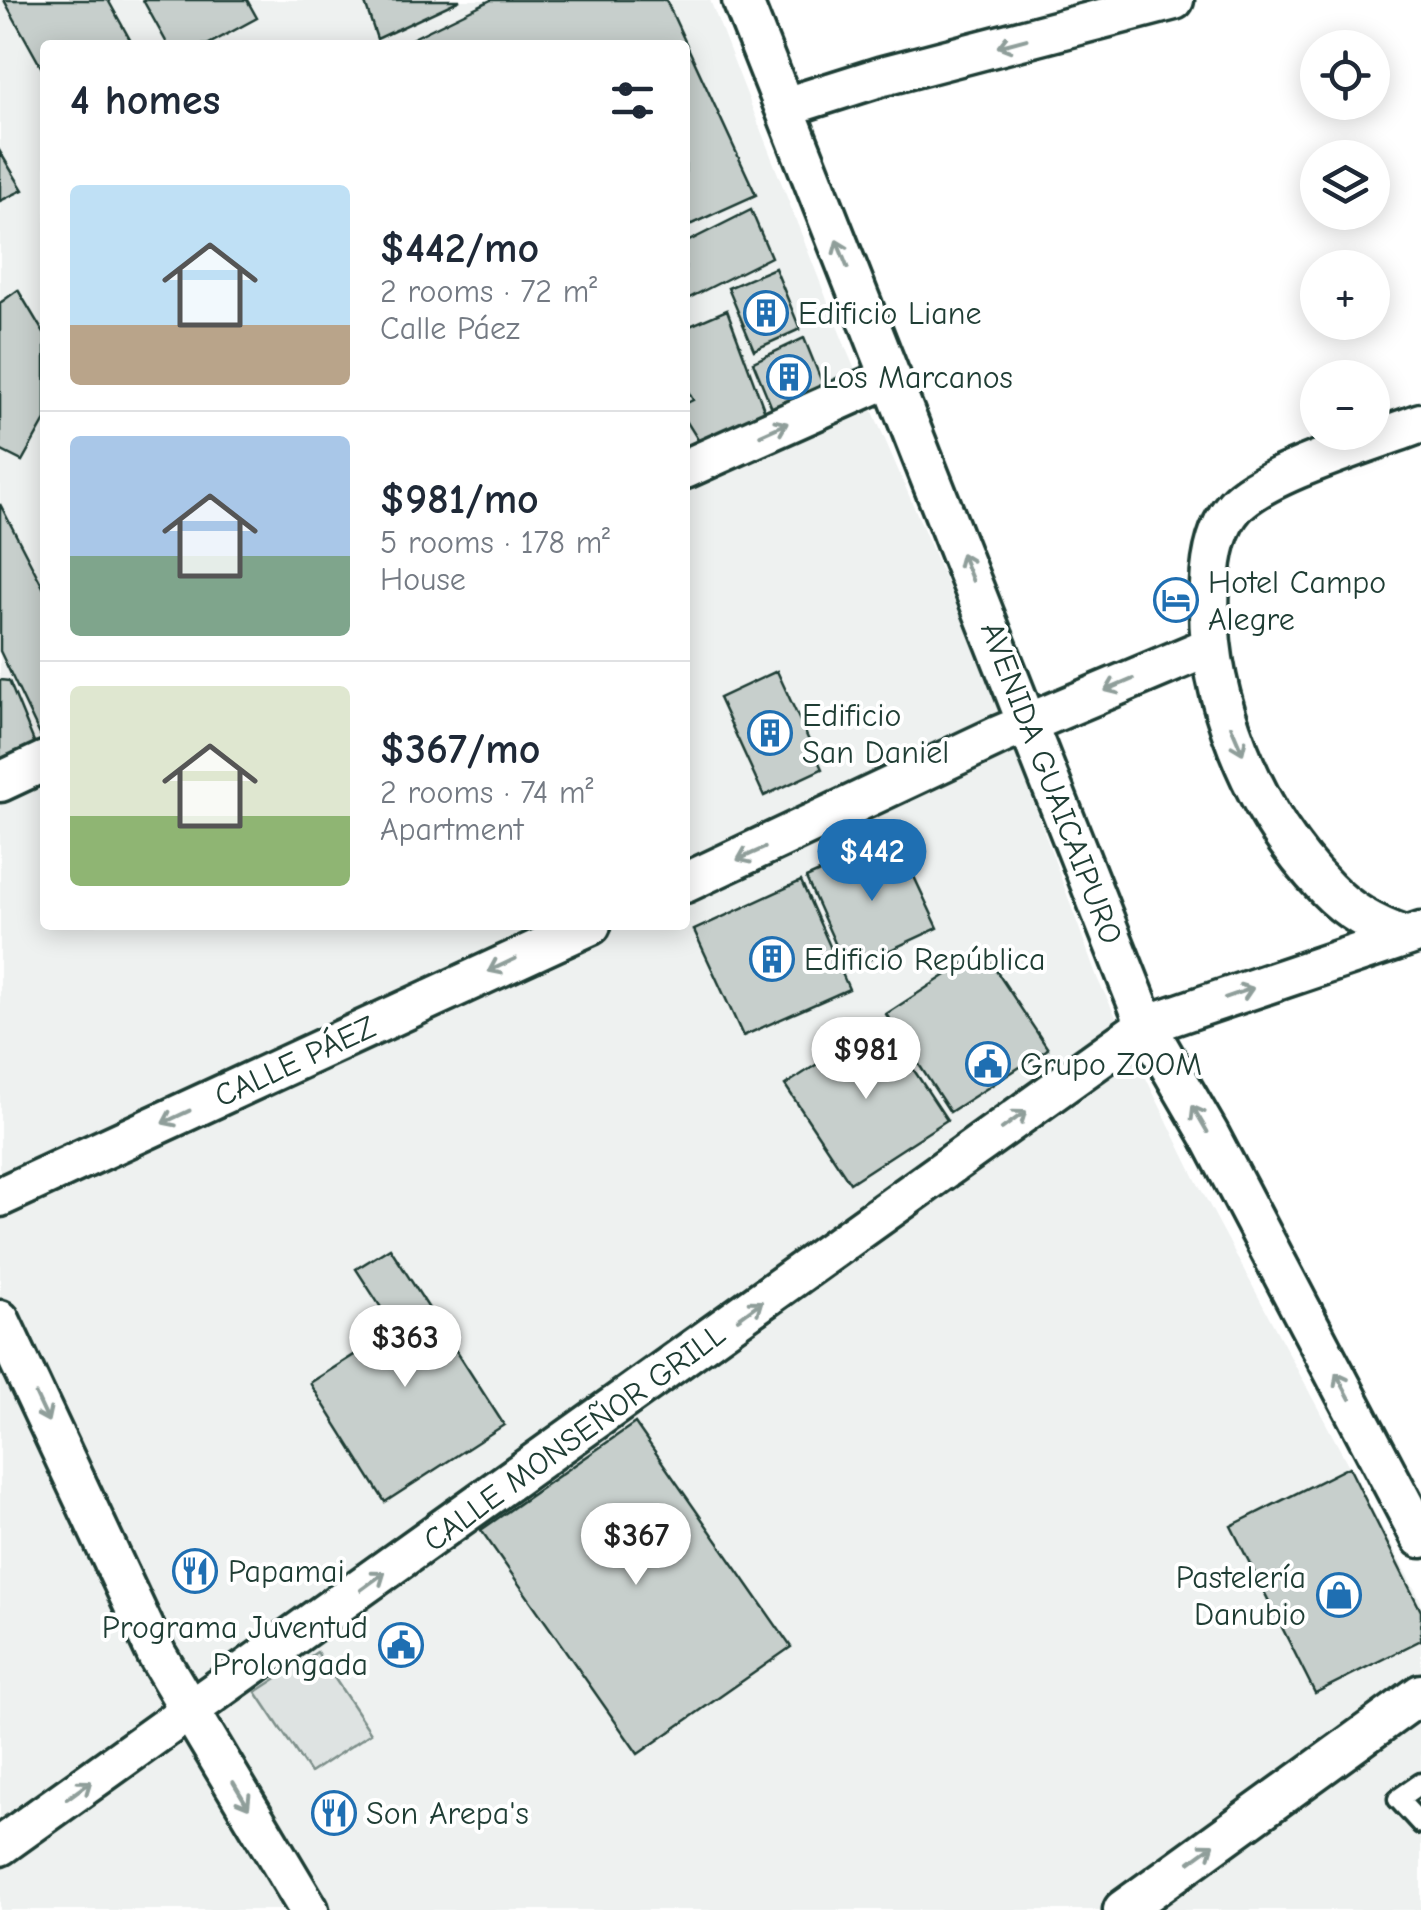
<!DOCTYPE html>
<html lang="en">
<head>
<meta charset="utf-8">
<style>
  :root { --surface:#fff; --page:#f6f6f7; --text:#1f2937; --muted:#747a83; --line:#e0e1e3; --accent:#1f6fb2 }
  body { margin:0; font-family:"Comic Neue",sans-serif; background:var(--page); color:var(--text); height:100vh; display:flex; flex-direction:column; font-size:38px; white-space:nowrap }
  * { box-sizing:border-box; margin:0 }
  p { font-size:32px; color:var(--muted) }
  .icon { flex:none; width:55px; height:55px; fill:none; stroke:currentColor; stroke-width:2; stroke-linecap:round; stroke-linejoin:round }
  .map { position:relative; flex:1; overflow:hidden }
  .side { position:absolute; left:40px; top:40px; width:650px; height:890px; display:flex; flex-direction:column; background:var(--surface); border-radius:10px; box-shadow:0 5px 25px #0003 }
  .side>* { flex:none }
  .fabs { position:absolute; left:1300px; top:30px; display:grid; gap:20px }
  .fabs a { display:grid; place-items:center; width:90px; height:90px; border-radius:50%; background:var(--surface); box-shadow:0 5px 25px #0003; font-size:50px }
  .price { position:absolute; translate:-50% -85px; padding:0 22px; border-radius:35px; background:#fff; color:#222; font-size:32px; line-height:65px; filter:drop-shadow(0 2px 5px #0008) }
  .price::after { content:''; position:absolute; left:50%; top:60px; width:30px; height:22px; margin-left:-15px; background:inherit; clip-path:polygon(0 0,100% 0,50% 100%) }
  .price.on { background:var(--accent); color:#fff }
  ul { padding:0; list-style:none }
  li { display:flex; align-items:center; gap:30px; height:250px; padding:0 30px }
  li+li { border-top:2px solid var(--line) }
  li span { display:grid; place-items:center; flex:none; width:280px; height:200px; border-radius:10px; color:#555 }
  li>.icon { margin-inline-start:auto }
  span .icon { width:120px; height:120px; fill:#fffc; stroke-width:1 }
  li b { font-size:42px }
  h2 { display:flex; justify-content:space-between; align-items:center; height:120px; padding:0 30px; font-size:42px }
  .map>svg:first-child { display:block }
  .built { fill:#eef1f0; fill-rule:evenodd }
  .green { fill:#dee3e2; stroke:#7e908b; stroke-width:2.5 }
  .building { fill:#c7cfcc; stroke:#1f3d34; stroke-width:2.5 }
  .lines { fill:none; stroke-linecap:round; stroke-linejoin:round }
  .lane-casing { stroke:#1f3d34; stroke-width:25 }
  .street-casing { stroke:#1f3d34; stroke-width:45 }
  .lane { stroke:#fff; stroke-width:18 }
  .street { stroke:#fff; stroke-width:38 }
  .oneway { stroke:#8f9e9a }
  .labels { text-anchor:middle; stroke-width:8; stroke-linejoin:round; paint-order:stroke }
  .poi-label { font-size:32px; fill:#1f3d34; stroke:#fff; text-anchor:start }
  .street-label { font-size:32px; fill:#1f3d34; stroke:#fff }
</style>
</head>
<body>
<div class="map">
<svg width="1421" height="1910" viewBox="0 0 1421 1910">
  <rect width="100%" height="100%" fill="#fff"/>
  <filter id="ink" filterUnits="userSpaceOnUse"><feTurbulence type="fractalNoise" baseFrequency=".01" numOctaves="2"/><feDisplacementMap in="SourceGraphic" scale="20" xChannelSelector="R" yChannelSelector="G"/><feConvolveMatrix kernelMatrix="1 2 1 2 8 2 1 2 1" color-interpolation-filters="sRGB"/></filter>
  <g filter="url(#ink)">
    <path class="built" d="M0,0H710L847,351L993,691L1098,980L1197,1182L1421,1601V1910H0ZM45,45H685V925H45Z"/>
    <path class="green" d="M317,1652L371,1733L310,1773L256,1692Z"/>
    <path class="building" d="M4,0H108L133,45H45V74Z
      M143,0H247L257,18L207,45H168Z
      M364,0H460L377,39Z
      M491,0H666L756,195L685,227V45H399Z
      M0,152L23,190L0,201Z
      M751,210L771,257L685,300V243Z
      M775,268L800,329L754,350L728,288Z
      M18,290L45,335V420L22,461L0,450V303Z
      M727,310L765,412L700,443L685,419V404L693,400L685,386V328Z
      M804,338L826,392L774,413L753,362Z
      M0,504L45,591V733L40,735L0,651Z
      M777,671L822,769L764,796L719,698Z
      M0,680L9,681L37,749L0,765Z
      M896,838L938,928L847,970L806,878Z
      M801,881L849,989L743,1036L694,930Z
      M983,951L1048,1049L950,1112L886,1014Z
      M882,1022L947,1120L850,1183L785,1085Z
      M390,1248L504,1425L385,1502L310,1383L395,1329L356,1269Z
      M635,1423L791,1647L638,1754L481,1530Z
      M1349,1467L1421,1611V1640L1315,1693L1231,1526Z"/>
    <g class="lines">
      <g class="lane-casing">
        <path id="lane" d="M1421,1783L1398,1799L1421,1824"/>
      </g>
      <g class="street-casing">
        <path id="street" d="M742,0L1146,1025L1209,1134L1421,1538
          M785,107L883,76L1174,0
          M685,469L891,377
          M0,782L45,761
          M685,883L1000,735L1209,647
          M1404,936C1375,926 1349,912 1327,889C1253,813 1202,691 1210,585C1211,558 1216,527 1235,506C1264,473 1375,441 1421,423
          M0,1197L591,925
          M0,1320L157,1655L309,1910
          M0,1846L1146,1025L1421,932
          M1123,1910L1421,1694"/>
      </g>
      <use href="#lane" class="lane"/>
      <use href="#street" class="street"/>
    </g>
    <defs><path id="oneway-shaft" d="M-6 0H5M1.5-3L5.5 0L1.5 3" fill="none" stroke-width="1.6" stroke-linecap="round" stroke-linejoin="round" transform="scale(2.5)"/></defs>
    <g class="oneway">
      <use href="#oneway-shaft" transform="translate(1012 43) rotate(165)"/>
      <use href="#oneway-shaft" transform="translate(842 254) rotate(-112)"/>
      <use href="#oneway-shaft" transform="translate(774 429) rotate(-24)"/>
      <use href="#oneway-shaft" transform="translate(967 567) rotate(-112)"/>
      <use href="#oneway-shaft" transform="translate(1119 685) rotate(157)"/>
      <use href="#oneway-shaft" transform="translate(1237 740) rotate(67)"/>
      <use href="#oneway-shaft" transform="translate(751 854) rotate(156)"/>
      <use href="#oneway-shaft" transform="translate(502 965) rotate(155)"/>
      <use href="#oneway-shaft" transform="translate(1239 993) rotate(-19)"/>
      <use href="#oneway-shaft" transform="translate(176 1117) rotate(155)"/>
      <use href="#oneway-shaft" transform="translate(1200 1119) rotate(-120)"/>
      <use href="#oneway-shaft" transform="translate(1014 1120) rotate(-36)"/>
      <use href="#oneway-shaft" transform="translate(750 1310) rotate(-36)"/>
      <use href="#oneway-shaft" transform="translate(1343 1386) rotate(-118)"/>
      <use href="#oneway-shaft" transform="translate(42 1408) rotate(65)"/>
      <use href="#oneway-shaft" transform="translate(373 1581) rotate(-36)"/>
      <use href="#oneway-shaft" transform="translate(79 1790) rotate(-36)"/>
      <use href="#oneway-shaft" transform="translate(241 1795) rotate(59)"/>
      <use href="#oneway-shaft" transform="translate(1202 1853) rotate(-36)"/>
    </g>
  </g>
  <defs>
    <g id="building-ring" transform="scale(2.25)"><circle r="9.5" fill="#fff" stroke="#1f6fb2" stroke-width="1.5"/><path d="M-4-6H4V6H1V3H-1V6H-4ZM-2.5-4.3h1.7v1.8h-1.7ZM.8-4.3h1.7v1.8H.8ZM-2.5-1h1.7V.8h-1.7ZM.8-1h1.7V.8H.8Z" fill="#1f6fb2"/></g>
    <g id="hotel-ring" transform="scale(2.25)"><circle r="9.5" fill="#fff" stroke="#1f6fb2" stroke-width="1.5"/><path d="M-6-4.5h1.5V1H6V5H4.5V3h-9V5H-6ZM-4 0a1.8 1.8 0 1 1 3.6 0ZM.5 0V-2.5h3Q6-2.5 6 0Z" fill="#1f6fb2"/></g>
    <g id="civic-ring" transform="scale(2.25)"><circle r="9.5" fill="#fff" stroke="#1f6fb2" stroke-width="1.5"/><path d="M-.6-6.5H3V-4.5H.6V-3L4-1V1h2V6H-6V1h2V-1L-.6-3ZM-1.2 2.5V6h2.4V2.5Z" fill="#1f6fb2"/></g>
    <g id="restaurant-ring" transform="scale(2.25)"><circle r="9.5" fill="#fff" stroke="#1f6fb2" stroke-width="1.5"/><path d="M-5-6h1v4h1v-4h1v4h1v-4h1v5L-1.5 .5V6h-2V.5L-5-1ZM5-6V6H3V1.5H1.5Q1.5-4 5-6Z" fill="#1f6fb2"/></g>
    <g id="shop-ring" transform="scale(2.25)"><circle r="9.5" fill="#fff" stroke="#1f6fb2" stroke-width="1.5"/><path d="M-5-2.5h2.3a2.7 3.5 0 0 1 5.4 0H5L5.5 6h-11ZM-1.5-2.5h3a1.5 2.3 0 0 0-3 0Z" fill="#1f6fb2"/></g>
  </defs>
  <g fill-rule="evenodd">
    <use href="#building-ring" x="766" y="313"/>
    <use href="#building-ring" x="789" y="377"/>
    <use href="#hotel-ring" x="1176" y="600"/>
    <use href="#building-ring" x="770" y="733"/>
    <use href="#building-ring" x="772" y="959"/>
    <use href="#civic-ring" x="988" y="1064"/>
    <use href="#restaurant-ring" x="195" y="1571"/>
    <use href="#shop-ring" x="1339" y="1595"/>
    <use href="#civic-ring" x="401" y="1645"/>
    <use href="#restaurant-ring" x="334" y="1813"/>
  </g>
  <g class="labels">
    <g class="poi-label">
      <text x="798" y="324">Edificio Liane</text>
      <text x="822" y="388">Los Marcanos</text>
      <text x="1208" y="593">Hotel Campo<tspan x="1208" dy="37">Alegre</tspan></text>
      <text x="802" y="726">Edificio<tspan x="802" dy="37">San Daniel</tspan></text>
      <text x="804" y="970">Edificio República</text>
      <text x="1020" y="1075">Grupo ZOOM</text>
      <text x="228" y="1582">Papamai</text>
      <text x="1306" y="1588" text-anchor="end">Pastelería<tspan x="1306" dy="37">Danubio</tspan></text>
      <text x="368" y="1638" text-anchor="end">Programa Juventud<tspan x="368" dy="37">Prolongada</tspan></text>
      <text x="366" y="1824">Son Arepa's</text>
    </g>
    <g class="street-label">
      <text transform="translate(1052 783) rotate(69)" y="11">AVENIDA GUAICAIPURO</text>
      <text transform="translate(295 1061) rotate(-25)" y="11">CALLE PÁEZ</text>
      <text transform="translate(574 1437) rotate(-36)" y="11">CALLE MONSEÑOR GRILL</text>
    </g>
  </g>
</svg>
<div class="fabs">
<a><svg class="icon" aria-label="locate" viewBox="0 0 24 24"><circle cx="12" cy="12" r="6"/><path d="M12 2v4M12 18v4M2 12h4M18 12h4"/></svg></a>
<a><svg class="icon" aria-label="layers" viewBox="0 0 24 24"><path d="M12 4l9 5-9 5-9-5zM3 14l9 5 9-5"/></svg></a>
<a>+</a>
<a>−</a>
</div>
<b class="price on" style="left:872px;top:904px">$442</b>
<b class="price" style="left:866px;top:1102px">$981</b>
<b class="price" style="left:405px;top:1390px">$363</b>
<b class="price" style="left:636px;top:1588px">$367</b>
<section class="side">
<h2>4 homes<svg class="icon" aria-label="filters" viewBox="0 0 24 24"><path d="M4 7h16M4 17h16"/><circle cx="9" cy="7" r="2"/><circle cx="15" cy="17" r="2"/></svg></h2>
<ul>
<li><span style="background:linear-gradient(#bfe0f5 70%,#b9a48a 0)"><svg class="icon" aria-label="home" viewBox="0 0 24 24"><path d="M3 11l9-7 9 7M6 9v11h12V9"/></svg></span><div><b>$442/mo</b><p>2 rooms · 72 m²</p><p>Calle Páez</p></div></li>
<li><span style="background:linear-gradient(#a9c7e8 60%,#7fa58c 0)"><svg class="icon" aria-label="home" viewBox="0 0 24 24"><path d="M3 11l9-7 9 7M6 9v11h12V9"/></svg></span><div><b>$981/mo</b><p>5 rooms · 178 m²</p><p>House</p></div></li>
<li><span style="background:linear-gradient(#dfe7d0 65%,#8fb573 0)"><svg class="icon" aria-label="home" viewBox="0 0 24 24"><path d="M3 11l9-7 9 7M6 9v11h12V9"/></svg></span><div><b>$367/mo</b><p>2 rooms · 74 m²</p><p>Apartment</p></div></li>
</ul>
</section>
</div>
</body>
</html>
